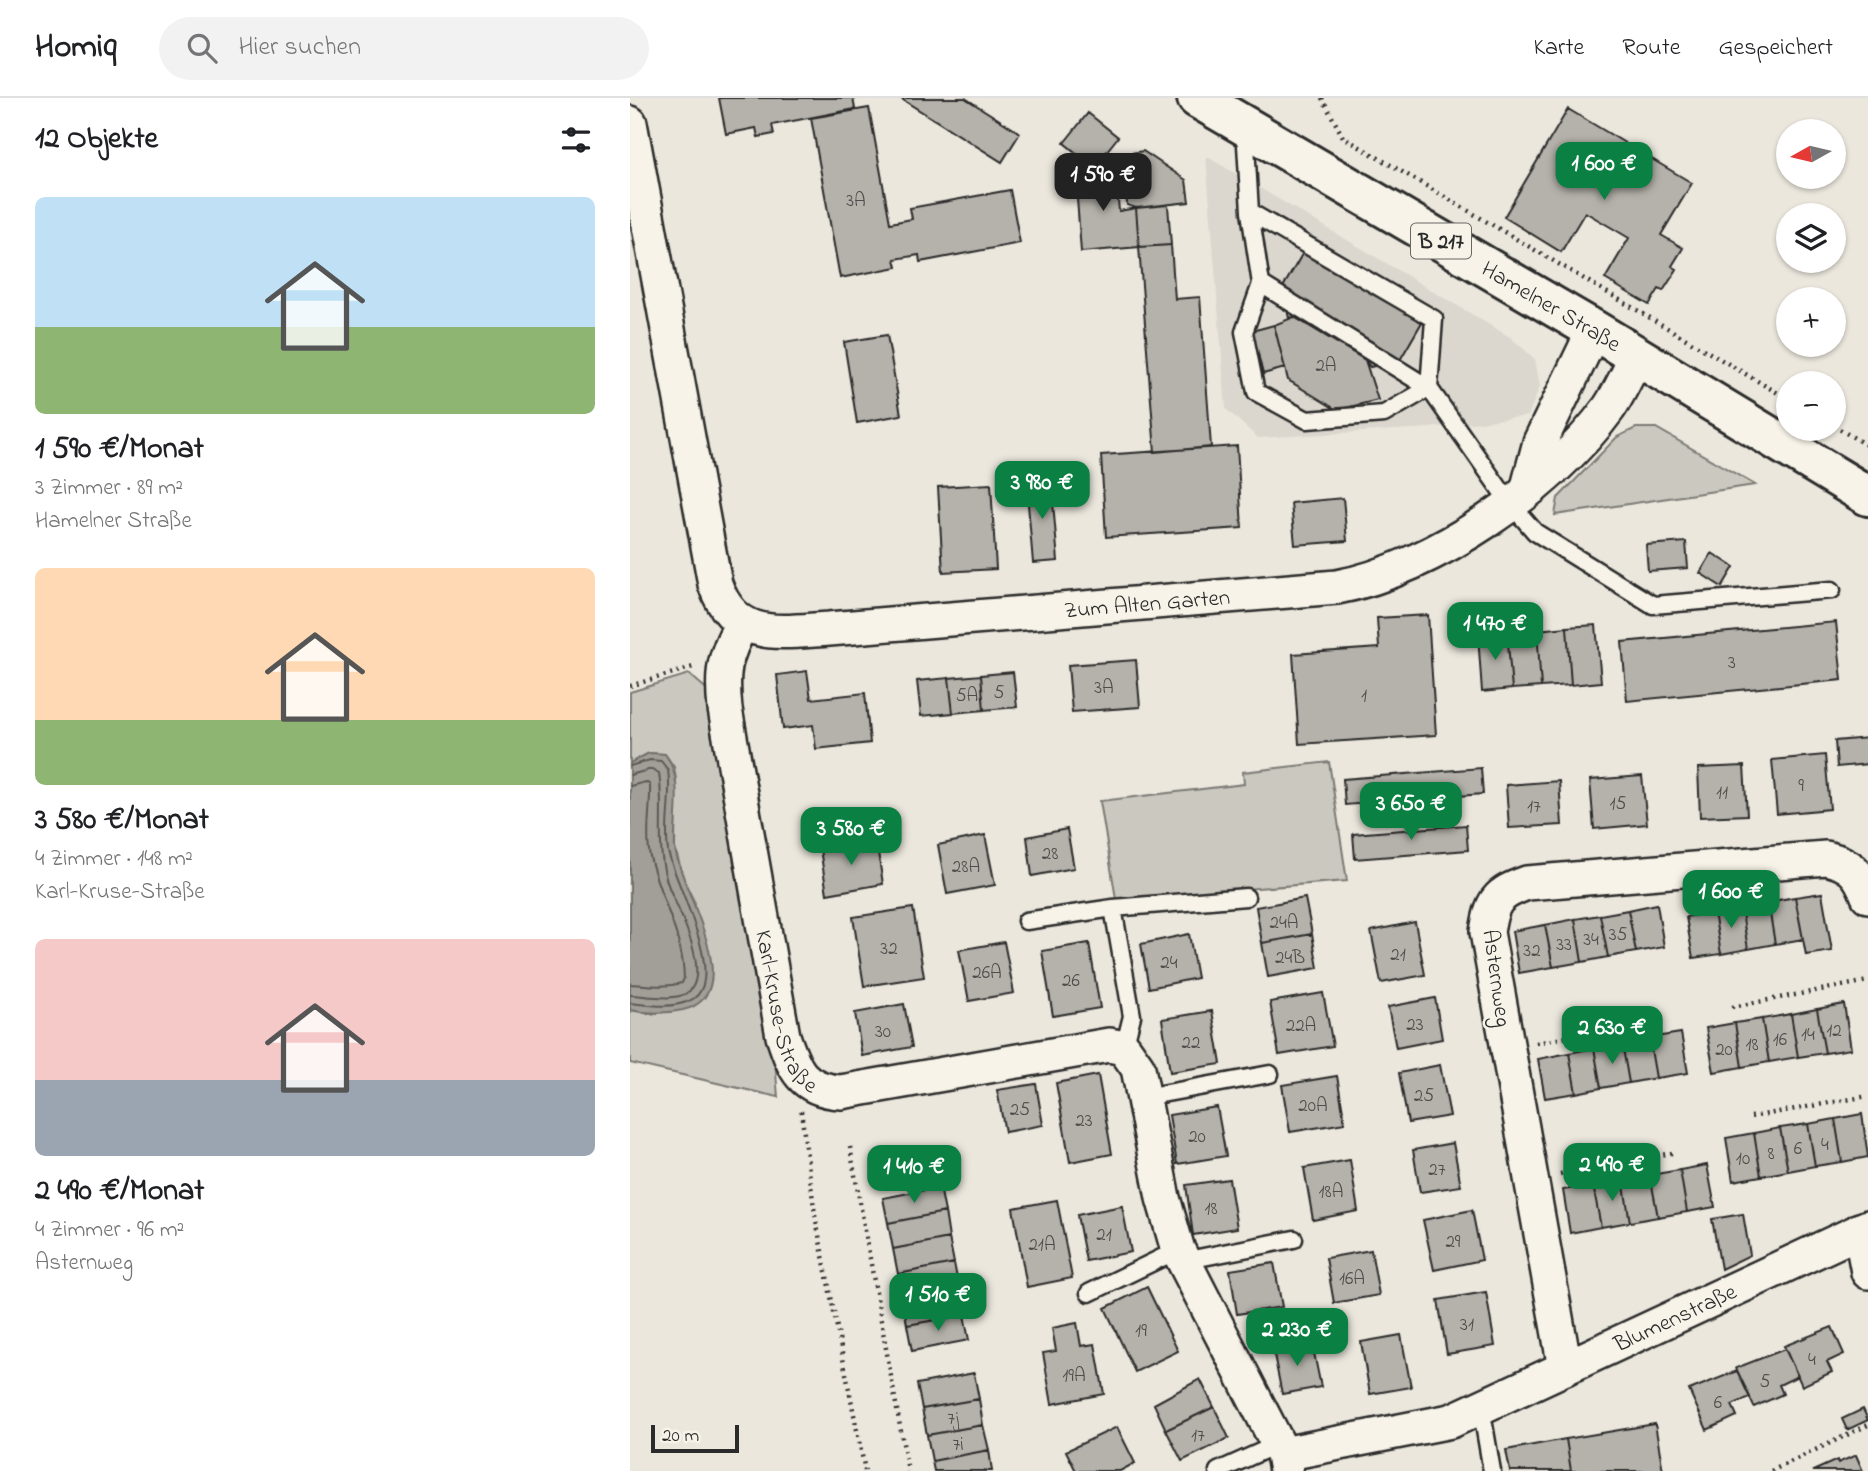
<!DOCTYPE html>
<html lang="de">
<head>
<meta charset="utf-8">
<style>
  :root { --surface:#fff; --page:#f2f2f2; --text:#202124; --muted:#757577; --line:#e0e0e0; --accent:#0b8043 }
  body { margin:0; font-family:"Indie Flower",sans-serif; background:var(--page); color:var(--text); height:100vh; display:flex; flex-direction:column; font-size:26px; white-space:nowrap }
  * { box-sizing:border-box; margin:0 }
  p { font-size:23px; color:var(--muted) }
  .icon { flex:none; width:38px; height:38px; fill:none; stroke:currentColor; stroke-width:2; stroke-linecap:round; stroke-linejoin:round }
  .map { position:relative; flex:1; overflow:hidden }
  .drawer { display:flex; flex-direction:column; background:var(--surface); width:630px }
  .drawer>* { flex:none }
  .needle { width:46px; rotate:262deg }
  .fabs { position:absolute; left:1146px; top:21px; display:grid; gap:14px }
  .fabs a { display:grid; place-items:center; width:70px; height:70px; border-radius:50%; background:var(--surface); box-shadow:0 2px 5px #0004; font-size:35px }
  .scale { position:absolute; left:21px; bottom:18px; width:88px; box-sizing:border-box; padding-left:7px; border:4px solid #2b2b2b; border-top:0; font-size:19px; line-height:24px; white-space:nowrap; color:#2b2b2b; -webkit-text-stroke:5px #f7f3e8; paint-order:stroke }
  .price { position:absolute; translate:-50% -60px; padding:0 16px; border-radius:14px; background:var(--accent); color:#fff; font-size:23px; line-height:46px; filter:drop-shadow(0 2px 4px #0008) }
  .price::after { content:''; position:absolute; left:50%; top:42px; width:21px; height:16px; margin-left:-10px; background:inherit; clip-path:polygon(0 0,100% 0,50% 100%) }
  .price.on { background:#222; color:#fff }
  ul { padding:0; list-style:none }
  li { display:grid; align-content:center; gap:14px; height:371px; padding:0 35px }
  li span { display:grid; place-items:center; height:217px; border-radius:10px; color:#555 }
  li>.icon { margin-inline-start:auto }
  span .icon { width:126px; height:126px; fill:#fffc; stroke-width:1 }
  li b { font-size:30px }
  h2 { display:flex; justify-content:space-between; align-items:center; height:84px; padding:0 35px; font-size:30px }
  header { display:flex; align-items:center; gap:42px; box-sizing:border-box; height:98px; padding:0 35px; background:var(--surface); border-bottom:2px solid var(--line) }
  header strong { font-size:33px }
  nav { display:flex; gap:38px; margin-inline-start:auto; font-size:24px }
  .search { width:490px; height:63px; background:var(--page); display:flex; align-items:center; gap:18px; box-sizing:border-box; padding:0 24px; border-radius:38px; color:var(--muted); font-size:26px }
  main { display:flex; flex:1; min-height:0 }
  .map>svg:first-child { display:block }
  .built { fill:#dbd7ce }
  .green { fill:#cbc8bf; stroke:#7b7a75; stroke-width:2 }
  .water { fill:#a29f98; stroke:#72716c; stroke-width:2 }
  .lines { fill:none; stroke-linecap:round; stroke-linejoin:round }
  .shore { stroke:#5b5957; stroke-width:2 }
  .building { fill:#b5b2ab; stroke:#2b2b2b; stroke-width:2 }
  .service-casing { stroke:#2b2b2b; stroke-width:21 }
  .minor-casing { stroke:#2b2b2b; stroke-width:38 }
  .primary-casing { stroke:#2b2b2b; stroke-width:44 }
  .path { stroke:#2b2b2b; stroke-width:4.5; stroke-dasharray:2 5; stroke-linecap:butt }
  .service { stroke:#f7f3e8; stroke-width:16 }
  .minor { stroke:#f7f3e8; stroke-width:33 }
  .primary { stroke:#f7f3e8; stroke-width:38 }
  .labels { text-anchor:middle; stroke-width:5; stroke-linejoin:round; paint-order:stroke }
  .number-label { font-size:19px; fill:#4e4d4b }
  .shield { fill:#f7f3e8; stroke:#686764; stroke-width:2 }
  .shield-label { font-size:21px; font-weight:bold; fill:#2b2b2b }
  .street-label { font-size:23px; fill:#2b2b2b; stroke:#f7f3e8 }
</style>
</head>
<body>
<header>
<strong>Homiq</strong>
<div class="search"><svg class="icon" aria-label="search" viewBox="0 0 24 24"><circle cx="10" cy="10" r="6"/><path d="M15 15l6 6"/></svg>Hier suchen</div>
<nav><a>Karte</a><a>Route</a><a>Gespeichert</a></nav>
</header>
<main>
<section class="drawer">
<h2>12 Objekte<svg class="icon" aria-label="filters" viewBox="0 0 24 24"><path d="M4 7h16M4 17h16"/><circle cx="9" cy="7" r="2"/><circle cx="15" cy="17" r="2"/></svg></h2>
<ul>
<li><span style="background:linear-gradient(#bfe0f5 60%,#8fb573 0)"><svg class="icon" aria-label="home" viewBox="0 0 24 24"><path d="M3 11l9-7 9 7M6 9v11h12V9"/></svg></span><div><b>1 590 €/Monat</b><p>3 Zimmer · 89 m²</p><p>Hamelner Straße</p></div></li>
<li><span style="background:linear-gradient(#ffd9b3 70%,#8fb573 0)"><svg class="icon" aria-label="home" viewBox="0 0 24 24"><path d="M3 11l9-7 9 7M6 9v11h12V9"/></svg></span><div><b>3 580 €/Monat</b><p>4 Zimmer · 148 m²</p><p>Karl-Kruse-Straße</p></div></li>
<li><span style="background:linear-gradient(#f6c9c9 65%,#9aa5b1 0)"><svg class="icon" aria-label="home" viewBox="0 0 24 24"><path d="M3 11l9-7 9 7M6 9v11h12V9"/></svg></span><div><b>2 490 €/Monat</b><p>4 Zimmer · 96 m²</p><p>Asternweg</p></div></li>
</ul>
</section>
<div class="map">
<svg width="1238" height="1373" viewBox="0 0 1238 1373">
  <rect width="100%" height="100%" fill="#ebe7dd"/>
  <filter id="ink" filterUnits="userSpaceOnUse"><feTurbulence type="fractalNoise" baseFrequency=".0143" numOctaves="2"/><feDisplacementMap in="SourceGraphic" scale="14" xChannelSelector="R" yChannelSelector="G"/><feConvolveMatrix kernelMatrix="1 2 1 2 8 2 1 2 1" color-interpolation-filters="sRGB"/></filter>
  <g filter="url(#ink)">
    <path class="built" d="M576,58L880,239L905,261L910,288L898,318L799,330L628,340L596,311Z"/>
    <path class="green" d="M1006,330H1026L1125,387L925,417L928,400L987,339Z
      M59,576L80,594L144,951L148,999L0,965V912L22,916L63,909L65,805L55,785L45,750L46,681L44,669L35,656L19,655L0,665V594Z
      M699,664L717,783L486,801L470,703L614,686L613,674Z"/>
    <path class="water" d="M19,655L35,656C55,683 43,718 45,750C48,788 121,896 53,912C34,916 19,916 0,912V665Z"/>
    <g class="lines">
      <path class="shore" d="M0,668L20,662L31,663L38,672C42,698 34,726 38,753C43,782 102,886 59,903C39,911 20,907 0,905
        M0,677L22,671L29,675C35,715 24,753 40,792C49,813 77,867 62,890C52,906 15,897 0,897
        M0,688L16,684L20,687C21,710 15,736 20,759C30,801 53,836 54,880L52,885C33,890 19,887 0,886"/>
    </g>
    <path class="building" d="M89,0H223L225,11L142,27L144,36L128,39L126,30L96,36Z
      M270,0H335L390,35L372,64Z
      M239,10L260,125L282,121L280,110L380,92L390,145L290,164L289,157L265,161L267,169L210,180L181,20Z
      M938,11L1062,85L1031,137L1053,150L1042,168L1047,171L1033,193L1029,191L1019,207L975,181L999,140L955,114L931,154L874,119Z
      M458,15L488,39L464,69L434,45Z
      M513,53L556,82L559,104L506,110L497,107L494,56Z
      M464,69L485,70L489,113L506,110L509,149L451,154L445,74Z
      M538,107L541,147L509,149L506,110Z
      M541,147L545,201L570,199L581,349L525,354L509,149Z
      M674,153L792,224L770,262L740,269L735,262L664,219L659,220L652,191Z
      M664,219L735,262L748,302L707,312L658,282L644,227Z
      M644,227L655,270L633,276L622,233Z
      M257,237L271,317L227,325L214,244Z
      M607,348L612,430L476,439L471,357Z
      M421,381L428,463L403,465L396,383Z
      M361,386L366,471L313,474L308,389Z
      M713,400L717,443L665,447L661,405Z
      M1056,444L1058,470L1018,473L1016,447Z
      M1082,455L1104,469L1092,489L1070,475Z
      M798,517L806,637L669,646L663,556L749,550L747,520Z
      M1206,524L1212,582L997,603L992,544Z
      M966,527L971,584L941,587L937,529Z
      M937,529L941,587L911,589L907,532Z
      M907,532L911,589L882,591L877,534Z
      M877,534L882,591L852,594L848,537Z
      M506,562L510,609L442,614L438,567Z
      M177,573L181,601L235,595L240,645L186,651L183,627L153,631L147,577Z
      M383,574L387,609L354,612L351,577Z
      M351,577L354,612L323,615L319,580Z
      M319,580L323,615L291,618L287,583Z
      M1238,640V666L1207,669L1205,643Z
      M1195,657L1200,711L1147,716L1142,662Z
      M1114,668L1117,717L1070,719L1068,670Z
      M851,670L853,696L715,707L713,681Z
      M1012,678L1017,726L964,731L960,682Z
      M929,683L932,727L879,730L876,687Z
      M836,727L838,752L725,761L723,736Z
      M437,731L444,770L402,778L397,739Z
      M355,737L365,787L317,796L308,747Z
      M246,742L253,786L197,796L190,751Z
      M1192,795L1202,853L1176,857L1165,799Z
      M1165,799L1173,841L1145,846L1138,804Z
      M675,800L682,836L632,845L626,809Z
      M1138,804L1145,846L1118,851L1111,809Z
      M1027,806L1034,849L1006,854L998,812Z
      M1111,809L1118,851L1091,856L1084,814Z
      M283,810L294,879L234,888L223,819Z
      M998,812L1006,854L978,859L970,817Z
      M1084,814L1091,856L1063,860L1056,819Z
      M970,817L978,859L952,864L945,821Z
      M945,821L952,864L923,869L915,827Z
      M785,824L795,877L751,885L741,833Z
      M915,827L923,869L889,875L882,833Z
      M559,836L567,880L519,890L511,846Z
      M682,836L688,870L638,879L632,845Z
      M374,844L384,895L339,903L329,852Z
      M459,845L470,910L423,918L412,853Z
      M693,895L703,948L649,957L640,904Z
      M805,900L812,941L766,950L758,909Z
      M274,906L282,949L232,958L225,915Z
      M1214,906L1221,951L1195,955L1187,911Z
      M1187,911L1195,955L1168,959L1161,916Z
      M582,913L591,966L540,974L532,921Z
      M1161,916L1168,959L1139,964L1132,921Z
      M1132,921L1139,964L1112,969L1105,925Z
      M1105,925L1112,969L1084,974L1076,930Z
      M1051,935L1058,975L1026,980L1019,940Z
      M1019,940L1026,980L999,985L992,945Z
      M992,945L999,985L971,990L964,950Z
      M964,950L971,990L946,995L939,955Z
      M939,955L946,995L915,1000L908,961Z
      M810,967L820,1018L778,1025L769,975Z
      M468,977L482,1056L440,1064L426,985Z
      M707,978L715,1025L660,1034L652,987Z
      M406,986L413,1027L375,1034L367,992Z
      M587,1009L596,1058L547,1066L539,1017Z
      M1232,1016L1238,1059L1212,1064L1205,1021Z
      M1205,1021L1212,1064L1185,1068L1178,1026Z
      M1178,1026L1185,1068L1158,1073L1150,1030Z
      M1150,1030L1158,1073L1131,1078L1124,1035Z
      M1124,1035L1131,1078L1103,1083L1096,1040Z
      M823,1045L831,1088L790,1094L783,1052Z
      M720,1062L728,1113L683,1122L674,1070Z
      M1077,1067L1085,1109L1057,1114L1050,1072Z
      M1050,1072L1057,1114L1028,1119L1020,1077Z
      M1020,1077L1028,1119L1000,1124L993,1082Z
      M599,1081L607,1130L563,1137L556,1087Z
      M993,1082L1000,1124L971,1129L963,1087Z
      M963,1087L971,1129L940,1135L933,1092Z
      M310,1089L315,1114L258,1125L253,1100Z
      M427,1102L442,1180L397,1189L383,1110Z
      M492,1108L501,1154L456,1163L447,1117Z
      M842,1112L852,1162L804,1172L793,1122Z
      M315,1114L319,1140L263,1151L258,1125Z
      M1113,1116L1120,1157L1091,1171L1082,1121Z
      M319,1140L324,1165L268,1176L263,1151Z
      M741,1152L749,1197L704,1205L696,1160Z
      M324,1165L329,1191L273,1202L268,1176Z
      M644,1165L652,1209L607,1216L600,1172Z
      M517,1189L548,1253L505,1274L475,1210Z
      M329,1191L334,1217L277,1227L273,1202Z
      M856,1194L865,1248L817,1256L808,1202Z
      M334,1217L339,1242L282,1253L277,1227Z
      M447,1225L451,1248L465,1246L474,1296L422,1306L413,1255L426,1253L422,1230Z
      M1202,1229L1214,1256L1197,1264L1202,1274L1172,1288L1154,1248Z
      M771,1237L781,1289L740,1296L731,1244Z
      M682,1245L691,1289L652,1296L643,1252Z
      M1155,1251L1168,1278L1149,1287L1153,1296L1124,1309L1106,1270Z
      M1107,1273L1120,1299L1102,1307L1107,1318L1077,1332L1059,1292Z
      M344,1275L349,1301L292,1311L287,1286Z
      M570,1281L584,1309L536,1332L524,1306Z
      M349,1301L353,1327L297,1337L292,1311Z
      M584,1309L599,1340L552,1363L536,1332Z
      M1233,1311L1238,1322L1217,1332L1212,1321Z
      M1025,1326L1033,1373H941L936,1341Z
      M353,1327L359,1352L302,1363L297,1337Z
      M487,1329L505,1365L490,1373H446L436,1353Z
      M936,1341L941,1373H880L876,1352Z
      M359,1352L362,1373H304L302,1363Z
      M1226,1357L1233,1373H1183L1207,1362L1208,1365Z"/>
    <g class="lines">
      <g class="service-casing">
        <path id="service" d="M615,30L620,114L631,186L799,290L879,404L905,434L1023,507L1202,492
          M620,114L804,221L799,290L754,316L677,322L626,294L614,234L631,186
          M396,823L483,810
          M494,950L502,918L483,810L616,799
          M515,999L640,976
          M553,1163L664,1141
          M459,1195L548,1152
          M851,1309L862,1373
          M588,1373L648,1346"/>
      </g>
      <g class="minor-casing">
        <g id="minor">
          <path id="s1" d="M0,25L85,486C105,544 149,534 199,531L707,489C803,471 922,389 979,310C990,294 998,275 1007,258"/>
          <path d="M897,393L910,344L964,232"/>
          <path id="s2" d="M112,525C94,559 91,573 95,611L153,938C164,971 172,992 211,994L479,947L494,950L508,970L533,1100L548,1152L653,1356L656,1373"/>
          <path d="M1230,1132L1238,1174"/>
          <path d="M935,1270L857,834C862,803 866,796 897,785L1196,760C1221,766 1229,774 1238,798"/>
          <path id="s3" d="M653,1356L821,1323L1238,1129"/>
        </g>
      </g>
      <g class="primary-casing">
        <g id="primary">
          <path id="s4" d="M567,0L964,232L1238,398"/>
        </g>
      </g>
      <path class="path" d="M692,0L713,39L1158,301
        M1204,328L1238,348
        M0,588L63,569
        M1102,909L1238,883
        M906,945L1024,923
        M171,1013L185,1117L235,1373
        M1121,1019L1238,998
        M220,1049L278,1373
        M930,1076L1042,1055
        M1141,1373L1238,1327"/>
      <use href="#service" class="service"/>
      <use href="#minor" class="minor"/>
      <use href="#primary" class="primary"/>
    </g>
  </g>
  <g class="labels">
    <g class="number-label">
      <text x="226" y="108">3A</text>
      <text x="696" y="273">2A</text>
      <text x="1102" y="570">3</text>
      <text x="474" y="595">3A</text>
      <text x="369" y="600">5</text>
      <text x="337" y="603">5A</text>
      <text x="734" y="603">1</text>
      <text x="1171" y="693">9</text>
      <text x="1092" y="700">11</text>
      <text x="988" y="711">15</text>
      <text x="904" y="714">17</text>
      <text x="420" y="761">28</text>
      <text x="336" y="774">28A</text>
      <text x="654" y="830">24A</text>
      <text x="988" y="842">35</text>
      <text x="961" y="847">34</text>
      <text x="934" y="852">33</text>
      <text x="259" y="856">32</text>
      <text x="902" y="858">32</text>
      <text x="768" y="862">21</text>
      <text x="660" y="865">24B</text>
      <text x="539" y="870">24</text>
      <text x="357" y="880">26A</text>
      <text x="441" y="888">26</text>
      <text x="785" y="932">23</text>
      <text x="671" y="933">22A</text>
      <text x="1204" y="938">12</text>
      <text x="253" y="939">30</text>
      <text x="1178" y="942">14</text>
      <text x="1150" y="947">16</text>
      <text x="561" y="950">22</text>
      <text x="1122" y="952">18</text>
      <text x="1094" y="957">20</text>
      <text x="794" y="1003">25</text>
      <text x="683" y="1013">20A</text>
      <text x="390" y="1017">25</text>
      <text x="454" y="1028">23</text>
      <text x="567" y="1044">20</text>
      <text x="1195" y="1052">4</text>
      <text x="1168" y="1056">6</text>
      <text x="1141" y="1061">8</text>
      <text x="1113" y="1066">10</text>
      <text x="807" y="1077">27</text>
      <text x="701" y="1099">18A</text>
      <text x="581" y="1116">18</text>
      <text x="474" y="1142">21</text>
      <text x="823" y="1149">29</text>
      <text x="412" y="1152">21A</text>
      <text x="722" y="1186">16A</text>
      <text x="837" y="1232">31</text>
      <text x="511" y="1238">19</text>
      <text x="1182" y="1267">4</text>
      <text x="444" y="1283">19A</text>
      <text x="1135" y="1289">5</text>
      <text x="1088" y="1310">6</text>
      <text x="323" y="1326">7j</text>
      <text x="568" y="1343">17</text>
      <text x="328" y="1352">7i</text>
    </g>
    <rect class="shield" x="781" y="125.5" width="60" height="35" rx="5"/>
    <g class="shield-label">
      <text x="811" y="150">B 217</text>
    </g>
    <g class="street-label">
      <text dy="8" stroke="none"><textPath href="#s4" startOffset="411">Hamelner Straße</textPath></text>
      <text dy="8" stroke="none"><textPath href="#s1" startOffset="924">Zum Alten Garten</textPath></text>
      <text transform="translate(868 880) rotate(82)" y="8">Asternweg</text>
      <text dy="8" stroke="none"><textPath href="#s2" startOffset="399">Karl-Kruse-Straße</textPath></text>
      <text dy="8" stroke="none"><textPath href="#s3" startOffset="418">Blumenstraße</textPath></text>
    </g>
  </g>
</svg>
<div class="fabs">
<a><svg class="needle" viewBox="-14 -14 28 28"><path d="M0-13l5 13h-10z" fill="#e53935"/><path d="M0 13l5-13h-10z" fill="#757577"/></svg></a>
<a><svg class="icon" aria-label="layers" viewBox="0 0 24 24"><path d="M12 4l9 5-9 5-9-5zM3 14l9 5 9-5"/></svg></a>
<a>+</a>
<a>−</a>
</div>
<div class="scale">20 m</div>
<b class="price" style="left:974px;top:104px">1 600 €</b>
<b class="price on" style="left:473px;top:115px">1 590 €</b>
<b class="price" style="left:412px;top:423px">3 980 €</b>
<b class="price" style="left:865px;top:564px">1 470 €</b>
<b class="price" style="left:781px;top:744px">3 650 €</b>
<b class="price" style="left:221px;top:769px">3 580 €</b>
<b class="price" style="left:1101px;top:832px">1 600 €</b>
<b class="price" style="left:982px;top:968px">2 630 €</b>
<b class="price" style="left:982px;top:1105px">2 490 €</b>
<b class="price" style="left:284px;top:1107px">1 410 €</b>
<b class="price" style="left:308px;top:1235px">1 510 €</b>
<b class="price" style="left:667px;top:1270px">2 230 €</b>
</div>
</main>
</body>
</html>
